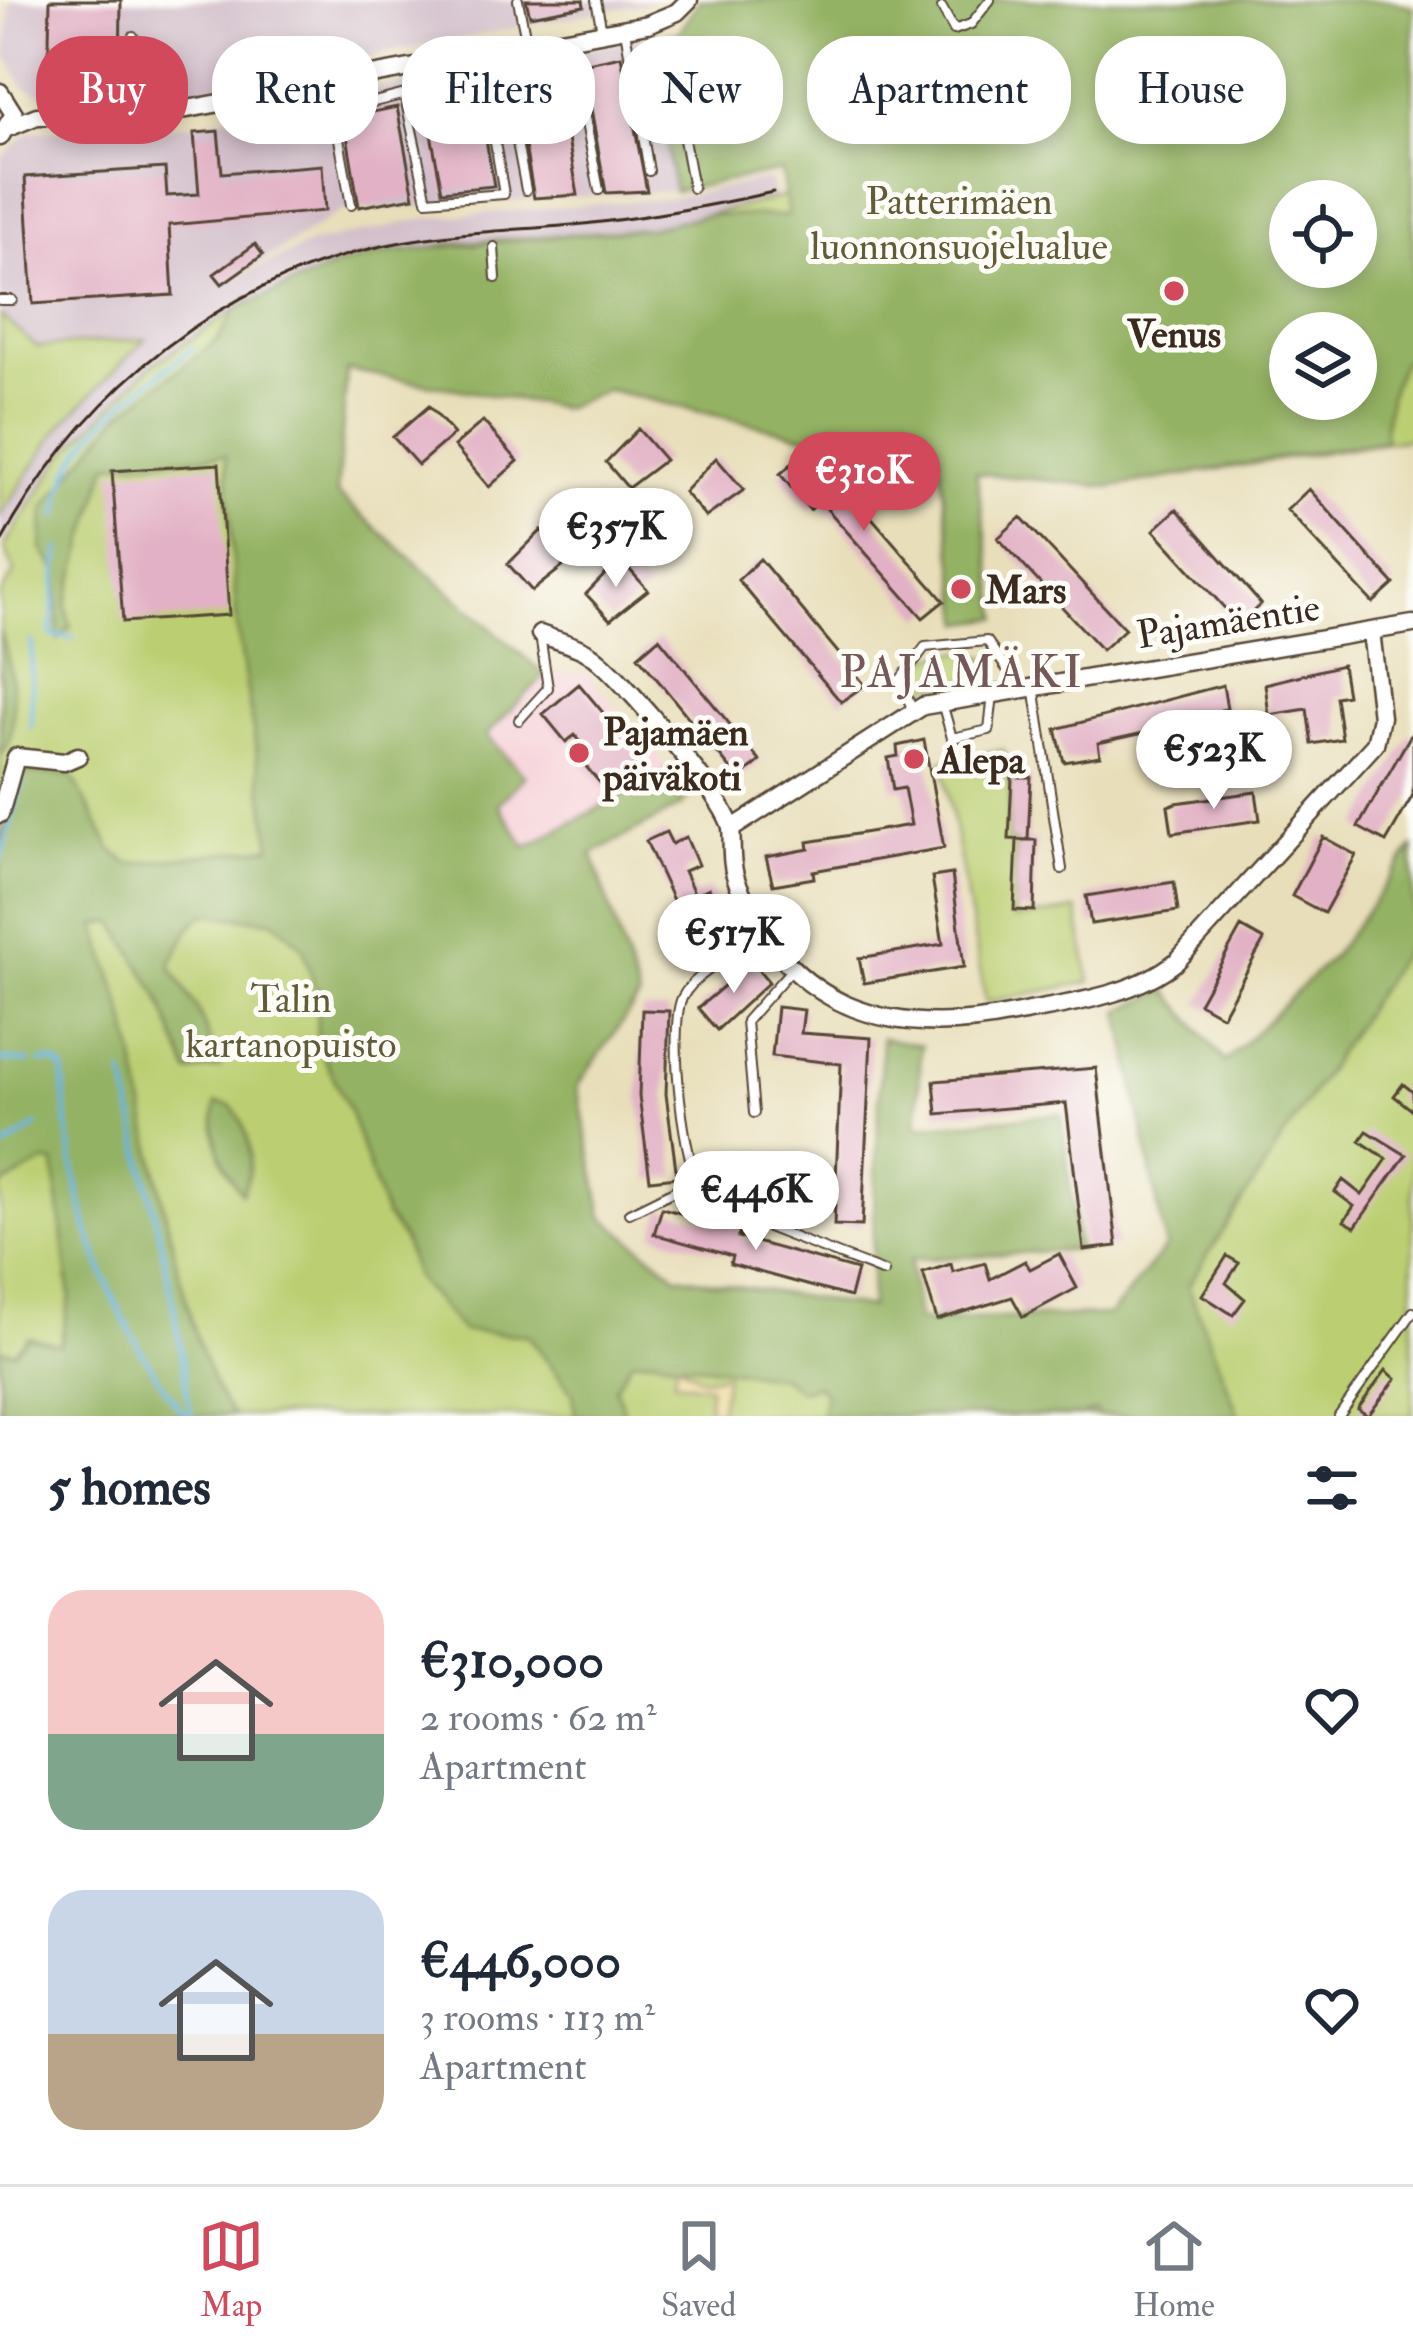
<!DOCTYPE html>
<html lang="en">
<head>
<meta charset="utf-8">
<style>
  :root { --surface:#fff; --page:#f6f6f7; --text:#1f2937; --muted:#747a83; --line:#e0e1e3; --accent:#d1495b }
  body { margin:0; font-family:"IM FELL Double Pica",serif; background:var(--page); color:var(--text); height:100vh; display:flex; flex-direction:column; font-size:45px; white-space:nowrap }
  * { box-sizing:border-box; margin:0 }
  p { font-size:39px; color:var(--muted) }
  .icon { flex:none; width:66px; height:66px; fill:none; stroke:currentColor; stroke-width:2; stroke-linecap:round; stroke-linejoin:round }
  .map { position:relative; height:1416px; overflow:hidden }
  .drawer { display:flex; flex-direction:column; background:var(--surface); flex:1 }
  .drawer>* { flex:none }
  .guide { position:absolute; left:36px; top:36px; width:1341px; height:108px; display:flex; gap:24px }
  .fabs { position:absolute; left:1269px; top:180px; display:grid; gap:24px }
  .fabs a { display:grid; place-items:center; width:108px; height:108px; border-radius:50%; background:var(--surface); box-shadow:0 6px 18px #0003; font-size:60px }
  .price { position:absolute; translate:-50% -102px; padding:0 27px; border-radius:42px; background:#fff; color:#222; font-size:39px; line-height:78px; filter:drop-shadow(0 3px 6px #0008) }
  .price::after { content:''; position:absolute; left:50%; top:72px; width:36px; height:27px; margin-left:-18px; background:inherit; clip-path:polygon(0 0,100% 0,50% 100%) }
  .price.current { background:var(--accent); color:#fff }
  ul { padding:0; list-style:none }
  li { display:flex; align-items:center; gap:36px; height:300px; padding:0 48px }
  li span { display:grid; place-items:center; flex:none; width:336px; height:240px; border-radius:36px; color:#555 }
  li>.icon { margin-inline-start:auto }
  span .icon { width:144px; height:144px; fill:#fffc; stroke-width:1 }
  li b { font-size:51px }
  h2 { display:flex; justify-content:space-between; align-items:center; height:144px; padding:0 48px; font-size:51px }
  .pill { padding:0 42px; border-radius:48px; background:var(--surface); box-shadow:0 6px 18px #0003; font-size:42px; line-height:108px }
  .pill.current { background:var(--accent); color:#fff }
  .tab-bar { display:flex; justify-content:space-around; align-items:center; height:168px; border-top:3px solid var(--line); background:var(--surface); font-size:33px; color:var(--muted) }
  .tab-bar a { display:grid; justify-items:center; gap:6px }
  .tab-bar .current { color:var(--accent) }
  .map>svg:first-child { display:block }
  .built { fill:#f6cfd7 }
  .industrial { fill:#d1bdc9 }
  .green { fill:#bbcf72; stroke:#7b7c48; stroke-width:3; fill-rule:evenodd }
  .forest { fill:#94b264; stroke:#686e41; stroke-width:3; fill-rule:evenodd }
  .sand { fill:#eeda9e; stroke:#94825e; stroke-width:3 }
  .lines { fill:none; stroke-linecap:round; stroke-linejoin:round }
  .stream { stroke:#67b6e2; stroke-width:4.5 }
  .building { fill:#e2b1c5 }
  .service-casing { stroke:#554535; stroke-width:12 }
  .minor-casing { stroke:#554535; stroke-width:21 }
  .service { stroke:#fff; stroke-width:8 }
  .minor { stroke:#fff; stroke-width:16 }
  .tram { stroke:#3b2a1e; stroke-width:3 }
  .poi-dot { fill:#d1495b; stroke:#fdfcf7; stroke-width:4.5 }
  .labels { text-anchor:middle; stroke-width:10; stroke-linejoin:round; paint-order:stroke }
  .park-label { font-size:39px; fill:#615c37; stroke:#fdfcf7 }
  .poi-label { font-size:39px; font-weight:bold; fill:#3b2a1e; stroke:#fdfcf7; text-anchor:start }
  .street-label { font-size:39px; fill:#3b2a1e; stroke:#fdfcf7 }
  .quarter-label { font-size:45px; letter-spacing:3px; fill:#755958; stroke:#fdfcf7 }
</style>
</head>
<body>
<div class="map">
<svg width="1413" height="1416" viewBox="0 0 1413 1416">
  <rect width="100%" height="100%" fill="#fdfcf7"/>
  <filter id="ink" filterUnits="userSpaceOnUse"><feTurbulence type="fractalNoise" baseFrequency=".00833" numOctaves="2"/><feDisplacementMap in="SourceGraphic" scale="24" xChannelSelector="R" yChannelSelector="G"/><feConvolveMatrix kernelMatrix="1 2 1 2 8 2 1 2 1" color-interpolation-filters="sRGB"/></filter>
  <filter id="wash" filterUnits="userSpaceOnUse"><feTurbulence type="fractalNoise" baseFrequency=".004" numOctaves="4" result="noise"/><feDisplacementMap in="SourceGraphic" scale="48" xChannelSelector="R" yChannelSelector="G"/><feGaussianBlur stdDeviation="2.7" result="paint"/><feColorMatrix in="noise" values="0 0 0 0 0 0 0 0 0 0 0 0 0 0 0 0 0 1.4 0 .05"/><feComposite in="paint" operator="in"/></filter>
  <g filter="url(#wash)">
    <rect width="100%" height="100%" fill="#e8deb9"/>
    <path class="built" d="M586,672L670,771L527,848L498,804L485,735L545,675Z"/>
    <path class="industrial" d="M11,0H661L151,98L52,97L25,88L6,56Z
      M652,37L674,191L342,211L227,283L310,244L427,218L670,198L770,179L774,200L648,228L389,252L291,283L236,309L151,366L63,456L0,545V516L38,455L137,340L37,347L0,315V170L2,157L30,131L156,130Z"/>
    <path class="green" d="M1413,155V438L1111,487L976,473L999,618L963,623L940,468L607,390L564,408L347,369L336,494L545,675L486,735L525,776L498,804L526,847L672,769L688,788V799L681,806L592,853L639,998L577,1086L603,1217L677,1276L870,1308L882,1038L921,1045L909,1274L918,1321L1110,1315L1166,1247L1120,1011L1167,990L1225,1062L1332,957L1413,848V1416H0V595L15,572L4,547L63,456L151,366L236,309L338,265L453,243L648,228L795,194ZM1290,201H1356V267H1290ZM1290,333H1356V399H1290Z
      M0,315L37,347L145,339L60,427L0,516Z
      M963,651L987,658L996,676L917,688V672L933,656Z
      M1004,750L1010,779L1008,841L1015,842L1014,919L1077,910L1090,982L986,1002L942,761Z"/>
    <path class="forest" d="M699,0H1391L1413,7V360L1403,361C1390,387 1385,411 1385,440L1111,487L976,473L999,618L963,623L940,468L607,389L564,408L347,370L337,494L545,675L486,735L525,776L498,804L526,847L670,771L681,806L592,854L639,998L577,1086L603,1217L676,1276L870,1308L882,1038L921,1045L917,1126L1061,1114L1078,1249L910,1260L918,1321L1110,1315L1166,1247L1120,1011L1167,990L1225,1062L1332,957L1413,848V936L1188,1286L1239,1416H1099L1095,1411L1081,1416H821L825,1393L817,1386L799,1390L782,1377L653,1359L632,1360L615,1387L626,1416H575L573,1394L528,1335L462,1331L415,1277L404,1241L385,1215L349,1110L317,1043V995L303,947L274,921L204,914L190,927L170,965L199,1012L220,1067L189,1073L159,997L114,922L96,925C107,963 122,1001 131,1039C146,1112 188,1372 234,1416H0V1349L14,1352L28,1337L60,1345L70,1297L54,1163H42L0,1187V845L21,772L72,776L111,849L129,864L271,847L237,626L226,455L108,464L66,606L71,628L58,639L57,571L42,549L44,508L119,415L218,340L236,309L338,265L390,252L648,228L708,215L788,216L781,171L674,191L652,37L679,33ZM1290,201H1356V267H1290ZM1290,333H1356V399H1290Z
      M0,630C10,659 24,732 0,755Z
      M216,1103L231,1105C251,1130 256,1163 242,1193C221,1169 211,1135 216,1103Z"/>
    <path class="sand" d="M676,1362L701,1378L726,1375L719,1412L709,1410V1386L674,1381Z"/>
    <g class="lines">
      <path class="stream" d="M58,517C61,440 137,393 193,348
        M52,635L73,638
        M51,636L59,548
        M31,727L32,641
        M0,860L22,780
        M0,1060L29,1062
        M41,1062H54L63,1069C69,1206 103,1307 185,1416
        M124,1074L173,1299L191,1416
        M0,1151L37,1125"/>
    </g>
    <g id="blocks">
      <path class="building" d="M50,0H121L120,84H48Z
        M526,0H583L584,6L530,16Z
        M621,56L647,191L606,193L583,64Z
        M556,71L578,195L534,198L513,78Z
        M478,93L494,186L442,191L425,103Z
        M397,107L414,197L359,207L344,118Z
        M218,131L222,173L322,165L325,211L169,225L173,295L33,304L25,177L165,168L167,196L199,194L194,133Z
        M255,244L263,255L222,284L214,274Z
        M429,406L454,434L418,465L393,437Z
        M483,421L518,461L489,487L454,446Z
        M638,429L665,460L628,488L606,462Z
        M802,455L831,490L841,482L944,601L923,618L820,501L810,510L780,474Z
        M716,458L744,490L706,517L684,492Z
        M219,464L229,615L123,622L112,471Z
        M1309,489L1394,584L1373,603L1287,510Z
        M1177,509L1261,604L1239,624L1154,530Z
        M1021,517L1125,629L1102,650L998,538Z
        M542,530L570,561L532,591L508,564Z
        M620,559L648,590L610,620L586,594Z
        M760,559L865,685L841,702L738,580Z
        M659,638L760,761L739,779L638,656Z
        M1342,665L1347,695L1336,697L1342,739L1312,744L1307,709L1269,715L1265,684Z
        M579,684L642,759L606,790L582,762L591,754L575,735L566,742L543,714Z
        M1223,685L1227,709L1221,710L1222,716L1098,743L1100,756L1064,762L1056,729Z
        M1413,731V795L1386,842L1358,827Z
        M924,740L944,848L813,871L814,878L773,885L766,857L809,849L808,842L911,825L904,788L893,790L888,758L898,756L897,746Z
        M1012,777H1031L1028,840L1009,839Z
        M1256,792L1260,820L1172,833L1168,806L1176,803Z
        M666,832L672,844L686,837L698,865L684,871L695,895L709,888L722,916L707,922L713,935L693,944L646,841Z
        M1323,837L1356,855L1324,913L1292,896Z
        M1017,840H1036L1034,911L1014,910Z
        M952,874L964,967L864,983L859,958L943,944L932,877Z
        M1174,882L1178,911L1091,924L1086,896Z
        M1241,927L1264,940L1222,1016L1199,1003Z
        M752,962L769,982L717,1030L698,1008Z
        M777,1007L804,1010L801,1033L871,1038L862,1226L834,1225L841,1064L772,1056Z
        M642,1010L669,1011L666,1094L677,1177L650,1180L639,1096Z
        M1096,1068L1117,1246L1084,1250L1066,1103L937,1114L934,1081Z
        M1403,1084L1413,1092V1111L1394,1096Z
        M1367,1131L1406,1155L1355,1227L1344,1221L1354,1206L1335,1192L1343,1180L1362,1195L1387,1159L1360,1141Z
        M662,1208L741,1230L738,1237L857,1270L850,1297L730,1264L732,1256L654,1234Z
        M1059,1254L1077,1288L1023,1317L1012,1297L937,1320L923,1273L951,1264L953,1272L985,1263L990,1279L1025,1261L1030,1269Z
        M1227,1256L1239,1263L1226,1283L1245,1299L1233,1315L1202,1295Z
        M1386,1370L1396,1379L1368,1416L1358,1409Z"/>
    </g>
  </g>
  <g filter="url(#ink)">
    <use href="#blocks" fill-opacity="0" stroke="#554535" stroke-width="3"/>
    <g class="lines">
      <g class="service-casing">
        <path id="service" d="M518,0L527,45
          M596,0L602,31
          M942,8L954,30L971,24L990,0
          M625,30L649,171
          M570,40L599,190
          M500,53L526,190
          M688,67L691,83L683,134L693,188
          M329,84L351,205
          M405,97L427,200L504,194L480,57
          M334,111C386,101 430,85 483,77
          M130,114L133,36
          M494,247L496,278
          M0,300H12
          M1034,686L1062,869
          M942,703L952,738L989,730L993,694
          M913,711L900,680L925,647L987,641L1019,686
          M519,720L548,688L540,635
          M763,937C738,952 695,972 682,998C668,1028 683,1172 705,1196C721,1213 853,1259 884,1272
          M754,1113L746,1021L791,970
          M629,1213L694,1181
          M1339,1416L1413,1312"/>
      </g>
      <g class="minor-casing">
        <path id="minor" d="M0,92L14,114L0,137
          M10,127L37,116L155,115L648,24L677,12L689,0
          M540,634C558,641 584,647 598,660C626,683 718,791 730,824C734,834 728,861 738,884C789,1009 889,1040 1014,1014C1069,1003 1132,997 1177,961L1375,744L1381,717L1371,631
          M0,814L16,757L64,762L78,756
          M733,828L923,706L1413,624"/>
      </g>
      <use href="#service" class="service"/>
      <use href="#minor" class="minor"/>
      <path class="tram" d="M0,544C85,389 225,274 402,242C462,231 523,230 584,224C648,217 710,206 773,192"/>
    </g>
  </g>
  <g class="poi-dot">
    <circle cx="1174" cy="291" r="12"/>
    <circle cx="961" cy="589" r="12"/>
    <circle cx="579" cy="753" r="12"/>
    <circle cx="914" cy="759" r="12"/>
  </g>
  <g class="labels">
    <g class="park-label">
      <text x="959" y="214">Patterimäen<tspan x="959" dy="45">luonnonsuojelualue</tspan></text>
      <text x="291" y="1012">Talin<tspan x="291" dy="45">kartanopuisto</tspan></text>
    </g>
    <g class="poi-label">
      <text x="1174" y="347" text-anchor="middle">Venus</text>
      <text x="985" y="603">Mars</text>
      <text x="603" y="745">Pajamäen<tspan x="603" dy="45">päiväkoti</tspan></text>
      <text x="938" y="773">Alepa</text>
    </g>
    <g class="street-label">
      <text transform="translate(1228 620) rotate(-9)" y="14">Pajamäentie</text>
    </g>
    <g class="quarter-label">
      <text x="962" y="687">PAJAMÄKI</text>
    </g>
  </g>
</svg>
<div class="fabs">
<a><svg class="icon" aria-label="locate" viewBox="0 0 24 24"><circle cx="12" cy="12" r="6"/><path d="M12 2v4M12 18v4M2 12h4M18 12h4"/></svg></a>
<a><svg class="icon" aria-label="layers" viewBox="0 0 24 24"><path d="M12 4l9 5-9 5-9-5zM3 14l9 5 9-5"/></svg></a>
</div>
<b class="price current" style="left:864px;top:534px">€310K</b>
<b class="price" style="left:616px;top:590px">€357K</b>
<b class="price" style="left:1214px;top:812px">€523K</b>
<b class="price" style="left:734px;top:996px">€517K</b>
<b class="price" style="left:756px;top:1253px">€446K</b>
<div class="guide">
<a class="pill current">Buy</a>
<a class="pill">Rent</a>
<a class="pill">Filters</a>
<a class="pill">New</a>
<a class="pill">Apartment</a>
<a class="pill">House</a>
</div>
</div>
<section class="drawer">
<h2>5 homes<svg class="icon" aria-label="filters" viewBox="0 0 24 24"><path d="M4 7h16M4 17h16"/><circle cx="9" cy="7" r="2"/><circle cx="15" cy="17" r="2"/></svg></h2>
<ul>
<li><span style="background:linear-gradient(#f6c9c9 60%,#7fa58c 0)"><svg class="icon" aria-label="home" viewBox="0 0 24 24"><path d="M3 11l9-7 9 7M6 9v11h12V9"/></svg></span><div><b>€310,000</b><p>2 rooms · 62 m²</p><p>Apartment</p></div><svg class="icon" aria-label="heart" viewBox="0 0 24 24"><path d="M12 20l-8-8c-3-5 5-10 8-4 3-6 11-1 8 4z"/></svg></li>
<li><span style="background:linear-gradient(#c9d6e8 60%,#b9a48a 0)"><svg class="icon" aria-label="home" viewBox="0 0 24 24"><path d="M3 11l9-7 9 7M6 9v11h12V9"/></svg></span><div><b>€446,000</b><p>3 rooms · 113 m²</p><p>Apartment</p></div><svg class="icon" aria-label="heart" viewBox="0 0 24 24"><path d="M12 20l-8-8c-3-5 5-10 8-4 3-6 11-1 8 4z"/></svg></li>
</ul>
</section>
<nav class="tab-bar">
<a class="current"><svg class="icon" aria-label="map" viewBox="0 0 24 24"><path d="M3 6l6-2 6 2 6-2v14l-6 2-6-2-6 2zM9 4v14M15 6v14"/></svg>Map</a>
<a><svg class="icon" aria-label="saved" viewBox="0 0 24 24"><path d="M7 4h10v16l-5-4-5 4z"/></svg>Saved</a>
<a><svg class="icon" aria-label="home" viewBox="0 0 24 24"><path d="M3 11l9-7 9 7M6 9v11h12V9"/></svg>Home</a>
</nav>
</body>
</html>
